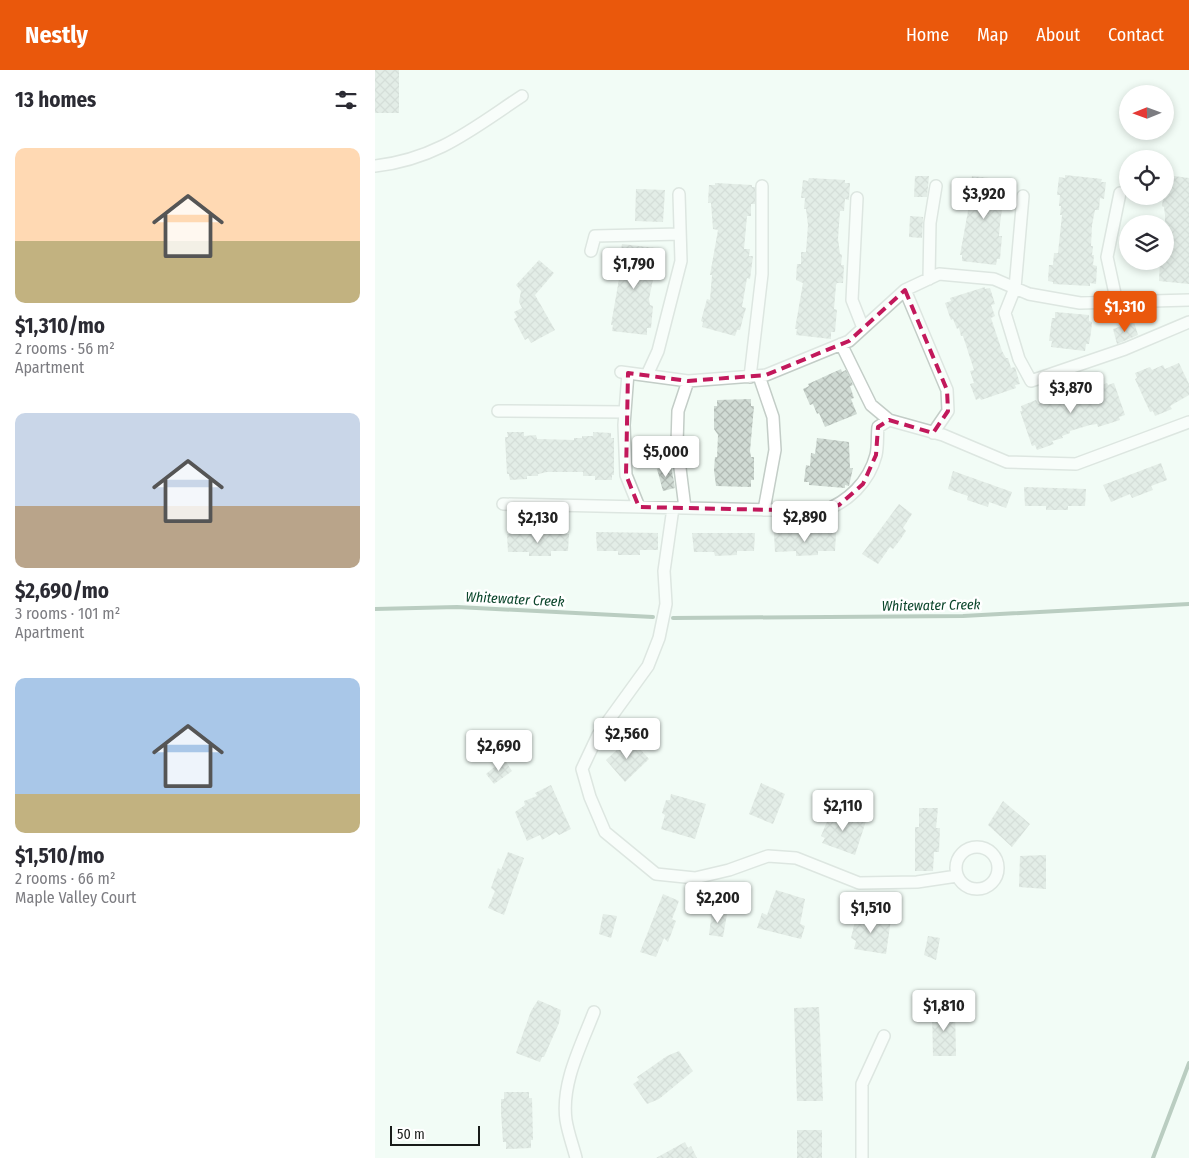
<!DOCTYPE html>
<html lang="en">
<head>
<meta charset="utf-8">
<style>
  :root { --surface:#fff; --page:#f7f7f7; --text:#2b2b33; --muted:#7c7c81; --accent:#ea580c }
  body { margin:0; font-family:"Fira Sans Condensed",sans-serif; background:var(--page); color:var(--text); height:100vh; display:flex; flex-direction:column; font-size:19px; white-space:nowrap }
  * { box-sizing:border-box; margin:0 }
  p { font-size:16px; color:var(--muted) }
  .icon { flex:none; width:28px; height:28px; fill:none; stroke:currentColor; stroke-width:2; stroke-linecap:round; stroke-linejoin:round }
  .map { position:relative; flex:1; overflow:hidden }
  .side { display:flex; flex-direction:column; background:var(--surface); width:375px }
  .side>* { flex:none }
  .needle { width:32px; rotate:269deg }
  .tools { position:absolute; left:744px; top:15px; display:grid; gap:10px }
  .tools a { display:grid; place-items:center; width:55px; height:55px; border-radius:50%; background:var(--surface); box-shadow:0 2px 8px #0003; font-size:25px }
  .scale { position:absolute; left:15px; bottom:12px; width:90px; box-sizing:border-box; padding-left:5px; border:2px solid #181b19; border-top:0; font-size:14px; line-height:18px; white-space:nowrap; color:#181b19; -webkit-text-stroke:4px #fff; paint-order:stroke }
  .price { position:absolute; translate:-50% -42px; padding:0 11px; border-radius:5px; background:#fff; color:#222; font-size:16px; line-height:32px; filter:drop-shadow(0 1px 2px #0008) }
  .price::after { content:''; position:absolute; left:50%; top:30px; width:15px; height:11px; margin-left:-8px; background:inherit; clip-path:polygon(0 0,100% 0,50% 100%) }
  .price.selected { background:var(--accent); color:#fff }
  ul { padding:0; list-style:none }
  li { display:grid; align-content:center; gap:10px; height:265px; padding:0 15px }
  li span { display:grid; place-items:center; height:155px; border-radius:10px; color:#555 }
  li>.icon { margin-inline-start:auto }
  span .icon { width:90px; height:90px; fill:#fffc; stroke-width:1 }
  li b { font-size:21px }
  h2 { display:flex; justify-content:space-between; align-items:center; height:60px; padding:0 15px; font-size:21px }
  header { display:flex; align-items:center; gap:30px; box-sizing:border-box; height:70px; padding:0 25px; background:var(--accent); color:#fff }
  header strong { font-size:24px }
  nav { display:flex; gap:28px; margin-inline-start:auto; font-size:18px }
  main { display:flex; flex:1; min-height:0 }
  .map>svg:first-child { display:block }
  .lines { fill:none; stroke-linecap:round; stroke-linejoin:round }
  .stream { stroke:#759682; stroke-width:4 }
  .building { fill:url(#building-cross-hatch) }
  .minor-casing { stroke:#c3cdc7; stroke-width:14 }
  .minor { stroke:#fff; stroke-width:11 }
  .marked { fill:none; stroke:#c2185b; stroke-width:4; stroke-dasharray:10 6; stroke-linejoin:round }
  .labels { text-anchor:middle; stroke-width:5; stroke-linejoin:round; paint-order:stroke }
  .water-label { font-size:14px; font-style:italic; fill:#0b452b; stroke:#fff }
</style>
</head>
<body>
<header>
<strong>Nestly</strong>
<nav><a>Home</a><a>Map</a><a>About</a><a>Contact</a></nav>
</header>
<main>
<section class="side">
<h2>13 homes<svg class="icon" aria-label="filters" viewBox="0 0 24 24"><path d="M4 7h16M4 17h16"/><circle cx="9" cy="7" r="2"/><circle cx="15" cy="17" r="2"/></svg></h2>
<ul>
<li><span style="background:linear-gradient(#ffd9b3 60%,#c2b280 0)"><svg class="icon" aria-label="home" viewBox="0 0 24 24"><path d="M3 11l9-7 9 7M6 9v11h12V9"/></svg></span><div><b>$1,310/mo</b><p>2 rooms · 56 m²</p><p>Apartment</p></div></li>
<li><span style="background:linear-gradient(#c9d6e8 60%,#b9a48a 0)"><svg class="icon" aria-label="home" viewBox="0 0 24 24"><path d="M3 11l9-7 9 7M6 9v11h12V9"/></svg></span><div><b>$2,690/mo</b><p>3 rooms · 101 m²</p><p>Apartment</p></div></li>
<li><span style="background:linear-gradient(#a9c7e8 75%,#c2b280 0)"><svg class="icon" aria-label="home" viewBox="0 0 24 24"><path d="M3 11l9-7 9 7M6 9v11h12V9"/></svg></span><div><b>$1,510/mo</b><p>2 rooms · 66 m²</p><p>Maple Valley Court</p></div></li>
</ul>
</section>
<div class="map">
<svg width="814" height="1088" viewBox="0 0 814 1088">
  <defs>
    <pattern id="building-cross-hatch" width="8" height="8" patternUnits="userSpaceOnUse" patternTransform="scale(1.25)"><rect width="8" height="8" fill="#d0dbd4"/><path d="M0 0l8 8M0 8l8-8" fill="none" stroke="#b2bbb5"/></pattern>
  </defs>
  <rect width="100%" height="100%" fill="#f2fcf5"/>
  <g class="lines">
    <path class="stream" d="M0,539L82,537L278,547
      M298,548L588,546L814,534
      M778,1088L814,993"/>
  </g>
  <path class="building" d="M0,0H24V43H0Z
    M690,105L727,109L726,112H731L729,129L725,128L724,140H720L717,155L716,176H718L717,185H719L718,195L722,196L721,214L715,213V216L678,214V212L673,211L674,195H678L679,183H683L687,145H685L686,136H684L685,125H682L684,107L690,108Z
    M791,105L814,108V214L784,211L785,191H790V145L789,137L787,136Z
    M540,106H554L552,127H539Z
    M597,106L630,110V116H633L630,139H627L625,154L624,166H627L625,189H622L621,195L587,191V185H585L593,141V135H590L593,112L596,113Z
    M434,108L470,110V113H475L474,130L470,129L469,141H465L463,169L465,184L467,185L466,195H469L468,213H462L461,215L459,239L462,240L461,250L460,262H456V269L421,265L422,259H420L428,213L421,210L422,194H426V182H431L433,155L431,139H429L430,128H426L428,110L433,111Z
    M340,113L377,115V117H380V134H376V146H372L369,179H375L374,186H378L375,209L372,208L367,237L371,238L368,248L365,260H362L360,266L327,257L328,252L326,251L332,229L335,230L337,205H335L343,160L338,159L336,133H333L334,115H340Z
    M261,119L290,120L288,152L260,151Z
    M535,146L548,147L547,168L534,167Z
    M247,174L281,178L280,184L283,185L274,229L275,235L278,236L276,258H272V265L237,261L238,255H236L244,209H242L243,203H240L244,180L246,181Z
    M164,190L179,203L160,225L180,260L156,273L153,268L150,270L139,249L142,247L139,242L147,238L144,232L146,221L141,215Z
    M610,217V219L615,218L620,234L616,235L620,246L616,248L627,281L631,288H633L636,298L640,297L645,314L640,315L641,318L606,330L605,328L601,330L595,314L599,313L595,301L599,300L588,266H586L584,258L582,259L578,249L576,250L570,233L576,231L575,228Z
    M680,242L714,245V251L717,252L716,262L714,274H711L710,281L676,277L677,271H674L677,248H680Z
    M759,252L763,265L742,274L738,259Z
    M804,293L814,314V325L795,336L797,339L780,346L778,341L775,342L760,309L762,308L760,303L775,297L777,300L788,295L790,299Z
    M466,299L467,302L471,300L478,315L475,316L479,328L476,329L482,344L450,357L444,343L442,344L438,334L435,335L428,319L434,316L433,314Z
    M732,313L733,315L739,313L750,345L744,347L745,350L723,357L722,354L715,355L695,361V363L687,366L688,368L677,371L679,374L662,380L660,375L657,376L645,341H647L646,336L661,330L663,334L674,330L675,334Z
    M376,329V336H379L375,381L376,387H379V410H376V417L341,416L339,400L340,387H342L343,365L339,359V336H342V330Z
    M132,362H149V366L161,365L162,369L199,370V368H207V366H218V362L236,363V368H239V405H237V410H220V406H208V402H172L163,404V406H152V409L135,410L134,404H132L130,367H133Z
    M442,368L474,372L475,398H478L474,416L470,415V418L434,415V412H429L431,395L435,396L436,383L440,384Z
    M786,393L792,410L776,416L778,420L757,428L755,424L736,432L728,415Z
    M296,395L300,418L288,421L282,399Z
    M578,401L637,422L631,438L614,432L613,437L592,430L593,426L573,419Z
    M649,417L711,419L710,436H693V440H671V436H650Z
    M524,434L537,444L528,458L531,461L525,470L518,479L515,477L503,494L487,484Z
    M221,462L283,463V480H265V485H243V481H222Z
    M317,463H380L379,481H362V485L340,486L339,482H319Z
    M399,463H461L460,481H443V485L421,486V481L400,482Z
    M132,464H194L193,481H176V486H154V482H133Z
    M255,668L274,689L250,712L231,690Z
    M129,689L137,701L119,714L111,704Z
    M386,713L410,724L398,754L374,744Z
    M176,715L196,759L184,765L181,762L167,770L165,765L152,771L140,742L150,735L149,731L162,726L160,723Z
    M296,724L331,734L320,769L286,759L290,745L287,743L291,730H295Z
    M628,731L655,754L637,777L613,755Z
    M544,738H563L561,758H565L564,782H559L558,801H540V757H544Z
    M461,740L491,751L480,785L447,773L450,768L446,766L455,744L458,746Z
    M133,782L149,788L129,845L113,838L120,821L116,818L123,798L126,800Z
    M671,785V819L644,817L645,786Z
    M401,820L430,829L425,854L430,856L426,869L382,858L387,843L392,845Z
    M288,824L304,831L297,849L301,851L293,872L289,868L281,887L265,882Z
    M337,841L352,844L348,867L334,865Z
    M228,844L242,846L236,868L224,864Z
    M485,844L516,849L511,884L479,879L481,871L476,868L481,847L485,848Z
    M553,866L565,868L561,890L549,885Z
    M163,930L186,940L184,953L169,987H167L165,992L141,983L156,941Z
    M444,937L448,1031H422L419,938Z
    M557,939H580L581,986H558Z
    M304,981L318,1001L284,1029L272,1034L258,1014L264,1010L262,1007L292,986Z
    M129,1022H154V1028H157L158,1070H156V1078L131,1079V1072H128L126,1042V1029H129Z
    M422,1060H447V1088H422Z
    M310,1072L313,1078L316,1076L322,1088H281Z"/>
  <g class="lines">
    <g class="minor-casing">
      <path id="minor" d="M0,96C62,89 97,59 147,26
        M648,126L640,218L630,243L644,289L656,311L750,279L814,252
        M482,128L477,230L488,258
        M216,181L220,166L305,164
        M554,209L555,153L561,116
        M530,220L572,320L573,341L558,363
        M742,233L732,187L745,123
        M466,274L496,335L514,350L568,365L632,392L701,394L814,352
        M246,302L313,311L391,305L474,271L530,220L564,204L619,209L654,224L705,233L814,230
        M253,303L249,355L251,405L264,437
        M272,305L283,281L306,191L304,124
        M384,306L398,347L400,380L389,440
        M375,307L387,204V116
        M123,341L250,342
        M128,434L448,441C473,432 494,412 501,385C503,377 502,366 503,357L514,350
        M298,438L289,501L291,534L284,568L273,596L223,665L207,699L215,727L230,762L281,804L320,808L354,800L393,786L421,788L484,813L542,812L582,806
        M310,438L302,374L303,341L313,311
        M581 798a21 21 0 1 1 42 0a21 21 0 1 1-42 0Z
        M201,1088C198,1076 193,1063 191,1050C186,1013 206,976 219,942
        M487,1088V1014L509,966"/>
    </g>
    <use href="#minor" class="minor"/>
  </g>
  <path d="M0 0H814V1088H0ZM530,220L572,320L573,341L558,363L514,350L503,357L501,385L488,414L464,435L448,441L264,437L251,405L253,303L313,311L391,305L474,271Z" fill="#f2fcf5" fill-opacity=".55" fill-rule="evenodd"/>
  <path class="marked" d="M530,220L572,320L573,341L558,363L514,350L503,357L501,385L488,414L464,435L448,441L264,437L251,405L253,303L313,311L391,305L474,271Z"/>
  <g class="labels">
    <g class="water-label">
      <text transform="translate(140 529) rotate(3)" y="5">Whitewater Creek</text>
      <text transform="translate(556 535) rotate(-1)" y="5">Whitewater Creek</text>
    </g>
  </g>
</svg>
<div class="tools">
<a><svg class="needle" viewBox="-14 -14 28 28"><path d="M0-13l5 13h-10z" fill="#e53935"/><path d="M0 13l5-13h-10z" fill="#7c7c81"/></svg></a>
<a><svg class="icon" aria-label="locate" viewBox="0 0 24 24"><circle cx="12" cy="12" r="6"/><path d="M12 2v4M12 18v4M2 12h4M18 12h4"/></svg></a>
<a><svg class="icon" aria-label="layers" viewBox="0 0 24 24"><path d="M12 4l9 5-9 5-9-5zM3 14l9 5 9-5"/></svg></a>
</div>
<div class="scale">50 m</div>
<b class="price" style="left:609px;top:150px">$3,920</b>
<b class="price" style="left:259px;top:220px">$1,790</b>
<b class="price selected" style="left:750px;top:263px">$1,310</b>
<b class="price" style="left:696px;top:344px">$3,870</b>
<b class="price" style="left:291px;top:408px">$5,000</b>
<b class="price" style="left:430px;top:473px">$2,890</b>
<b class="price" style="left:163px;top:474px">$2,130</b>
<b class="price" style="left:252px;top:690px">$2,560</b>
<b class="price" style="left:124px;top:702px">$2,690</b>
<b class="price" style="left:468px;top:762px">$2,110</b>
<b class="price" style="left:343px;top:854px">$2,200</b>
<b class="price" style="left:496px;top:864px">$1,510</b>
<b class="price" style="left:569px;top:962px">$1,810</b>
</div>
</main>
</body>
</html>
